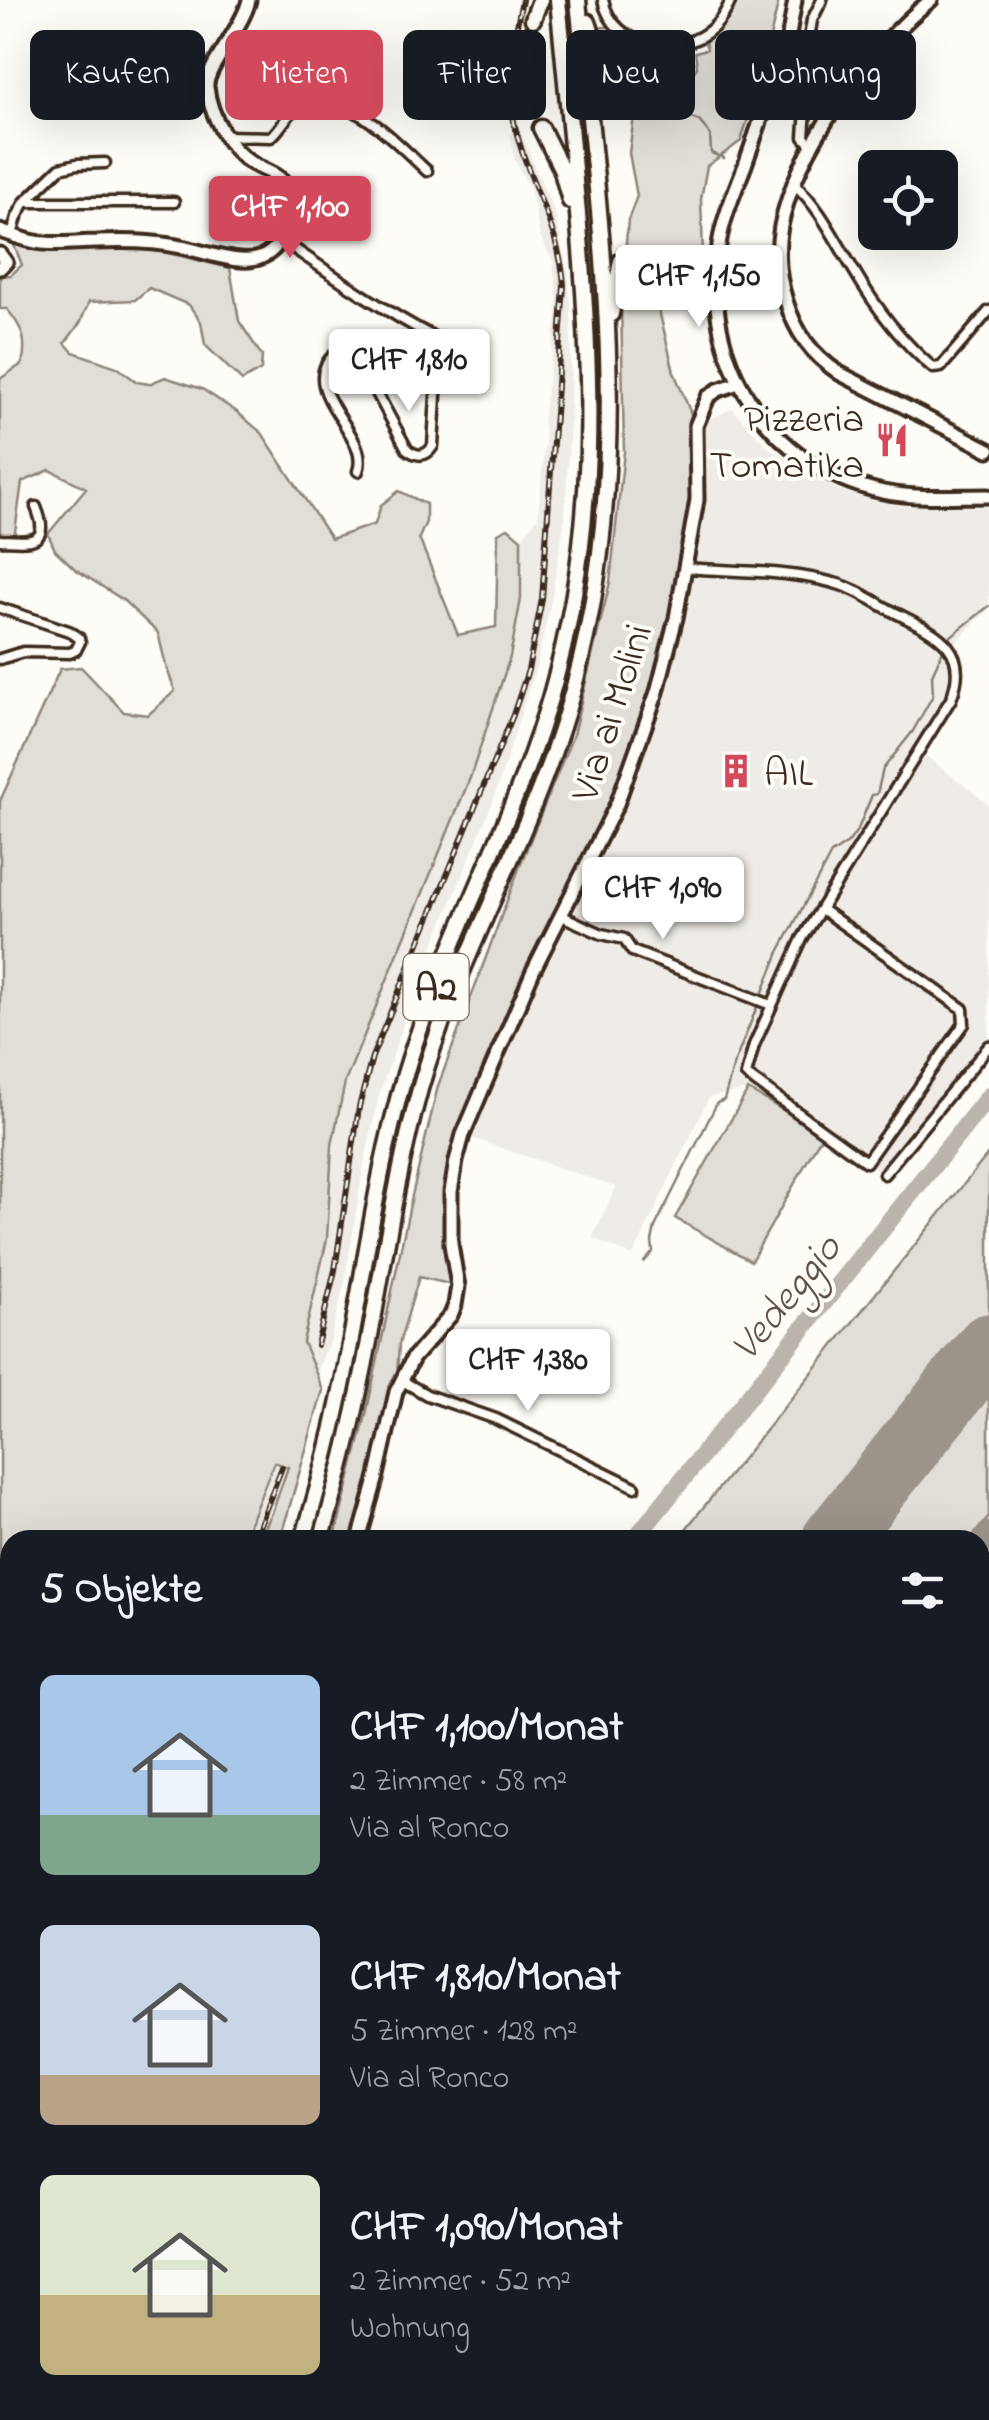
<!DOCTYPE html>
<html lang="de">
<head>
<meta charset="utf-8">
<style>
  :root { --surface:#171b24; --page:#242831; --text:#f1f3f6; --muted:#9ea1a6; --accent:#d1495b }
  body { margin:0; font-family:"Indie Flower",sans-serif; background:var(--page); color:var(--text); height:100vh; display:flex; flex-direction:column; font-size:38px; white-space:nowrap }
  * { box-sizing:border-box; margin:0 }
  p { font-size:32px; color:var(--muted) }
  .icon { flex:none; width:55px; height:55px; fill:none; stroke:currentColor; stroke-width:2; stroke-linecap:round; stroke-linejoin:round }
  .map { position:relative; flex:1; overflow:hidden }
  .details { position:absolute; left:0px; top:1530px; width:990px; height:890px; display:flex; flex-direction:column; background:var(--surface); border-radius:30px 30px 0 0; box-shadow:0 10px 40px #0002 }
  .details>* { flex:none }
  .top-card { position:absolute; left:30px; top:30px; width:930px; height:90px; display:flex; gap:20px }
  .controls { position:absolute; left:858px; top:150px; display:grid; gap:20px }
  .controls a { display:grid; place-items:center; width:100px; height:100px; border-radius:15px; background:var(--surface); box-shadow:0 10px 40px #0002; font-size:50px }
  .price { position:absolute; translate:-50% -85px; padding:0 22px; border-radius:10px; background:#fff; color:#222; font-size:32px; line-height:65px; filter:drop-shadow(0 2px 5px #0008) }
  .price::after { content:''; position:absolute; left:50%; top:60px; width:30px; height:22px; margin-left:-15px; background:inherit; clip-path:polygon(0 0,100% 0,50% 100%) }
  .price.active { background:var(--accent); color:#fff }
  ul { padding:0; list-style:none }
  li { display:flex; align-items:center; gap:30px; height:250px; padding:0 40px }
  li span { display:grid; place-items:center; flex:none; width:280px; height:200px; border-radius:15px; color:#555 }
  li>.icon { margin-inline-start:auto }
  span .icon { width:120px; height:120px; fill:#fffc; stroke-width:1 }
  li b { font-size:42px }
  h2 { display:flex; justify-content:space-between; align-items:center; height:120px; padding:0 40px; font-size:42px }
  .chip { padding:0 35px; border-radius:15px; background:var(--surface); box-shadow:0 10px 40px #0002; font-size:35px; line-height:90px }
  .chip.active { background:var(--accent); color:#fff }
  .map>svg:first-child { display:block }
  .built { fill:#efece7 }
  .green { fill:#e1ded7; stroke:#8e847a; stroke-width:2.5 }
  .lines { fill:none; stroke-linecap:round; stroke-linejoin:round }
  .stream { stroke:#887d74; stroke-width:2.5 }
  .river { stroke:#bbb4ad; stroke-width:18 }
  .taxiway { stroke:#9c938a; stroke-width:25 }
  .runway { stroke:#9c938a; stroke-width:65 }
  .street-casing { stroke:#3b2a1e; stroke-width:15 }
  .secondary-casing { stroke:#3b2a1e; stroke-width:19 }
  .highway-casing { stroke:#3b2a1e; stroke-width:21 }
  .street { stroke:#fdfcf7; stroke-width:8 }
  .secondary { stroke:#fdfcf7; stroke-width:11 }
  .highway { stroke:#fdfcf7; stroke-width:14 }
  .rail-casing { stroke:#3b2a1e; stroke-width:6 }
  .rail { stroke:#fdfcf7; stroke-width:2.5; stroke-dasharray:8; stroke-linecap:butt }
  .labels { text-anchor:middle; stroke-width:8; stroke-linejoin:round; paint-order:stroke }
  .shield { fill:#fdfcf7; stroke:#75695f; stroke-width:2.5 }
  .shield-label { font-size:38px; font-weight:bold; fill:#3b2a1e }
  .poi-label { font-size:40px; fill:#3b2a1e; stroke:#fdfcf7; text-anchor:end }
  .street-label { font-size:40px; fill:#3b2a1e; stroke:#fdfcf7 }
  .water-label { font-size:42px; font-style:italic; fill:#615349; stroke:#fdfcf7 }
</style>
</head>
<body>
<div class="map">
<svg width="989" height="2420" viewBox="0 0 989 2420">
  <rect width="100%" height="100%" fill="#fdfcf7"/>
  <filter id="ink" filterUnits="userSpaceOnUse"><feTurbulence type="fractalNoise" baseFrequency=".01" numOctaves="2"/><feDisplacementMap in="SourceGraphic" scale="20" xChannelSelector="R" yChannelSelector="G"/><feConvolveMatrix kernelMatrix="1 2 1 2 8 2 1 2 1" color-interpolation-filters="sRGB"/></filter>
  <g filter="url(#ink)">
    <path class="built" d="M520,131L555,214L568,273L571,304L570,419L565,517L552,596L537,664L492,804L414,992L379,1096L363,1169L345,1281L330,1342L316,1371L303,1343L327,1239L332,1145L345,1082L470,778L510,657L521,599V539L538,517L545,439L543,420L558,305L553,261L540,237L531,191L515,161L510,133Z
      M732,408L769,448L836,489L874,501L905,506L989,507V608L950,648L958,681L920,751L989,805V1046L884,1174L823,1133L748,1090L709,1097L633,1256L592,1238L616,1187L463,1135L696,426Z
      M989,1153V1705L980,1711V1540H677Z
      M274,1462L288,1467L272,1513L259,1540H243Z
      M10,1852V2139L0,2156V1859Z
      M980,2093H989V2325L980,2329Z
      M989,2332V2420H878L873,2410H980V2336Z
      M10,2397V2410H236L228,2420H2Z
      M252,2410H731L715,2420H236Z"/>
    <path class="green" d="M731,0H779L759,84L741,141L707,166L701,199L703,254L657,302L674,372L696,426L697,500L676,618L617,804L562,916L463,1135L451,1191L458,1286L419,1277L399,1344L396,1392L359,1540H334L366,1415L411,1200L438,1086L521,863L573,735L610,582L624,452L621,300L628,220L637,196L629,153L636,102L621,104L595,28L615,26L653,96L685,87L697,67L695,52L707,49L703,35L716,25Z
      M13,243L77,248L144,247L230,268L239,321L262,356L261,370L242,381L205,345L201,322L189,305L149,288L135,300L89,302L80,323L65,343L73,352L117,367L137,382L149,384L165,377L202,389L237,412L262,433L331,539L375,524L381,505L399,491L426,504V522L419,538L458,635L496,627L498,533L508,528L521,539V599L510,657L470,778L345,1082L332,1145L327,1239L303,1342L323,1390L280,1540H259L272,1513L288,1467L274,1462L243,1540H10V1761L0,1766V801L60,669L81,667L124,712L148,715L175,691L166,666L158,633L123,600L75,569L55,550L48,534L86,488L50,470L22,482L13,546L0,545V379L22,364C28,340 22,327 7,309H0V276L11,275L22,265Z
      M748,1090L823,1133L751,1261L675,1218Z
      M989,1153V1313L806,1540H677Z
      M989,1381V1517L970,1540H861Z
      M10,1777V1813L0,1822V1782Z
      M731,2410H782L788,2420H715Z
      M814,2410H873L878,2420H819Z"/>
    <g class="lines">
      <path class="stream" d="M668,108L699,121L710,134L711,153L724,158
        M948,641L950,637L989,606
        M644,1262L653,1252L652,1241L655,1227L717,1103L724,1100L734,1064L779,952L831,854L848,843L858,829L872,795L877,794L883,769L913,731L933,695L932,675L944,648
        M980,2084H989
        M797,2410L802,2420"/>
      <path class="river" d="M634,1540L989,1096
        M0,2329L10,2317"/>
      <path class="taxiway" d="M980,1545L989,1534"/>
      <path class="runway" d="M834,1540L989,1346"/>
      <g class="street-casing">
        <path id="street" d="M603,0C613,49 680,59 714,27C721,20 727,10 731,0
          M227,136L271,137C284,126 292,104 310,98C317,96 325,100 332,102C371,114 398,144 427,171
          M812,146L804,137L806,109L802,80L812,20L822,0
          M794,184C820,207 835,240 853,269C874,305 901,341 933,368L941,367L989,311
          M25,202H174
          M12,235L17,217L25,202L60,168L77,164L105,163
          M280,239C330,273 379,308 432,336L439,345L433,446C426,457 417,457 407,449L365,371C356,360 349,355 335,354C294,389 372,434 358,471
          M0,540C29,541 52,546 36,507
          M686,568C734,572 787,570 834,583C854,588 872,600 890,610C930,631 973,644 951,699L802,939L754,1045L746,1075L866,1162L964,1024L963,1009L821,909
          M0,608L69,631L79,638L80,642L76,650L70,653L23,652L0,659
          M562,916L602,934L624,939L632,951L771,1005
          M884,1174L989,1046
          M401,1380L427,1395L496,1419L635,1487
          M0,1829L10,1819
          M980,2329L989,2325
          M582,2410L588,2420"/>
      </g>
      <g class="secondary-casing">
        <path id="secondary" d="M795,0L789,35C775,79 760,122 745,165C735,191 723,218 719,245C700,359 767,467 883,492C918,499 953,496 989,496
          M931,0C870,48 796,149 781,226C776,252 778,276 786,301C796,333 811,354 839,373L989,450
          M0,231C12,235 24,240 36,242C56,246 77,242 97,242C124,241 154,241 181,247C204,251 241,267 262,257C284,248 294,212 288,191C283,174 266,172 253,164C229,151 210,114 207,87C205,68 243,28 249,0
          M0,254L6,262L0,268
          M359,1540L376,1480L396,1392L413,1358L451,1315L455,1305L458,1286L451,1244V1192L456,1161L463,1135L533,971L617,804L657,692L676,618L697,500L696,426L708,397L718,390L738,383
          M0,2409L10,2382
          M236,2420C248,2409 259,2410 270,2420"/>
      </g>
      <g class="highway-casing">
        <path id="highway" d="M533,19L540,0
          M588,22L605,73
          M541,128L561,168L570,201
          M611,314L621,261
          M303,1540C321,1479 337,1417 348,1355C366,1261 378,1166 405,1074C444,944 513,826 551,695C598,531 593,382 578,214C572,143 565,71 558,0
          M321,1540C339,1482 353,1422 365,1362C383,1271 395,1179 420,1089C457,959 528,841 567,711C639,475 601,240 578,0
          M0,2181L10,2165
          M0,2212L10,2196"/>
      </g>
      <use href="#street" class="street"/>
      <use href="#secondary" class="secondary"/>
      <use href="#highway" class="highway"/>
      <g class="rail-casing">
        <path id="rail" d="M317,1345L335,1270L359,1107L372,1057L513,715L528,670L542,599L564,285C560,231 532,189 518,138C504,91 512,47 522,0
          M254,1540L282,1467
          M0,1775L10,1770"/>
      </g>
      <use href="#rail" class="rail"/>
    </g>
  </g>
  <defs>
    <g id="restaurant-bare" transform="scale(2.7)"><path d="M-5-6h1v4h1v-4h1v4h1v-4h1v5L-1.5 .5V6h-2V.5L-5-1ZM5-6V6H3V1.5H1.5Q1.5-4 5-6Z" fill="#d1495b" stroke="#fdfcf7" stroke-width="2.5" paint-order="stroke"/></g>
    <g id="building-bare" transform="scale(2.7)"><path d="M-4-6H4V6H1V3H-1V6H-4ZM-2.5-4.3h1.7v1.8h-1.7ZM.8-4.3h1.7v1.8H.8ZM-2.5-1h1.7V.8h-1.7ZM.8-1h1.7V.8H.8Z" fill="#d1495b" stroke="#fdfcf7" stroke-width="2.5" paint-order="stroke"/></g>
  </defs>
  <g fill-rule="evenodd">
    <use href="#restaurant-bare" x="892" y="440"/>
    <use href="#building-bare" x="736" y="771"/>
  </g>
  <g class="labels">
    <rect class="shield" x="403.5" y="954" width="65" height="66" rx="8"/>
    <g class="shield-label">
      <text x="436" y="1000">A2</text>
    </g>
    <g class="poi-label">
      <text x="864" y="431">Pizzeria<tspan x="864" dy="46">Tomatika</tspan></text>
      <text x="764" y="785" text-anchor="start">AIL</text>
    </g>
    <g class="street-label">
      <text transform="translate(610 712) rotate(-72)" y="14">Via ai Molini</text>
    </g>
    <g class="water-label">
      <text transform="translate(784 1296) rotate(-51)" y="15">Vedeggio</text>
    </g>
  </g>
</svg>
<div class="controls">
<a><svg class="icon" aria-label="locate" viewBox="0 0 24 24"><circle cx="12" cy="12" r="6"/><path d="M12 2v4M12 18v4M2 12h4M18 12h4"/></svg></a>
</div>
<b class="price active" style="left:290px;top:261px">CHF 1,100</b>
<b class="price" style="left:699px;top:330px">CHF 1,150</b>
<b class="price" style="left:409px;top:414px">CHF 1,810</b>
<b class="price" style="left:663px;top:942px">CHF 1,090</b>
<b class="price" style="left:528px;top:1414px">CHF 1,380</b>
<div class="top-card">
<a class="chip">Kaufen</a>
<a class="chip active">Mieten</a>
<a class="chip">Filter</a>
<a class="chip">Neu</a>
<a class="chip">Wohnung</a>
</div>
<section class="details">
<h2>5 Objekte<svg class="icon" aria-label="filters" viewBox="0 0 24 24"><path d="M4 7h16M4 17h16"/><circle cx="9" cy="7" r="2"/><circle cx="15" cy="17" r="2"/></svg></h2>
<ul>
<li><span style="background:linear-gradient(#a9c7e8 70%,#7fa58c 0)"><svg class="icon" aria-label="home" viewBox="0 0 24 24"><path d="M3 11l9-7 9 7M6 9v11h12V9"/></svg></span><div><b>CHF 1,100/Monat</b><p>2 Zimmer · 58 m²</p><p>Via al Ronco</p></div></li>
<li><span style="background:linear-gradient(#c9d6e8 75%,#b9a48a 0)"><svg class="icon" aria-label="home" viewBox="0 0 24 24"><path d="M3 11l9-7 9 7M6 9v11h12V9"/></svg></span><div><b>CHF 1,810/Monat</b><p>5 Zimmer · 128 m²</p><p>Via al Ronco</p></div></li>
<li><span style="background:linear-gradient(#dfe7d0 60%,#c2b280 0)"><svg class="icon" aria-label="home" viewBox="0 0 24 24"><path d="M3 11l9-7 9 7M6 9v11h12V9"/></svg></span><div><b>CHF 1,090/Monat</b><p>2 Zimmer · 52 m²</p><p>Wohnung</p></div></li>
</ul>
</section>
</div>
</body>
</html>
